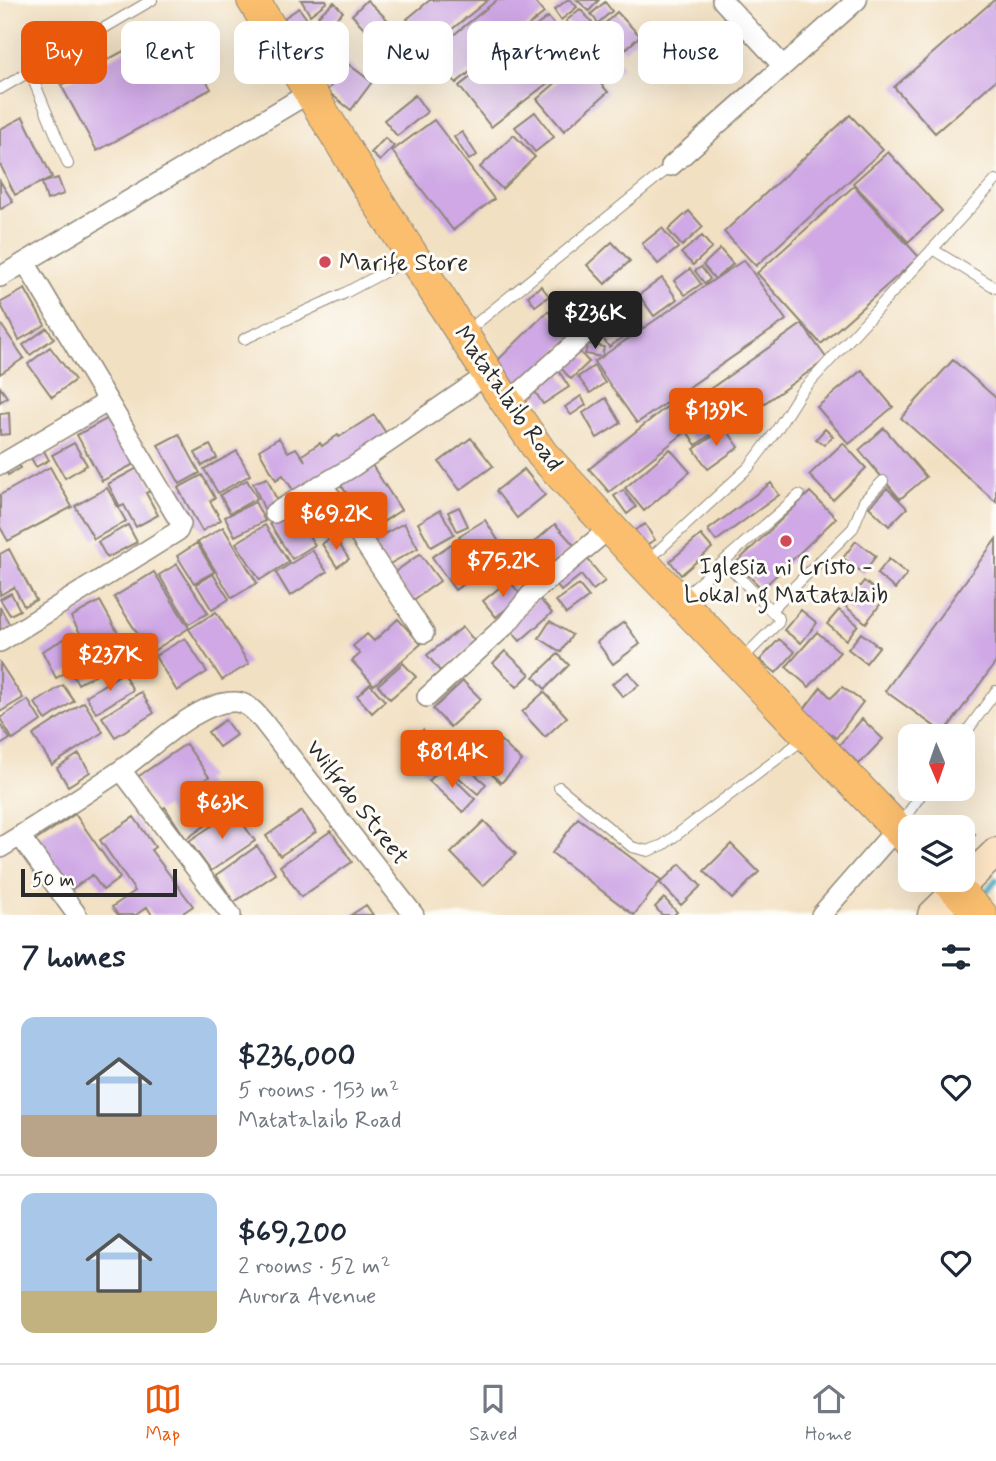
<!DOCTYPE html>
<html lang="en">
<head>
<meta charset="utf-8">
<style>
  :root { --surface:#fff; --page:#f2f2f3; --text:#1f2937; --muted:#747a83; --line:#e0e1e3; --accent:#ea580c }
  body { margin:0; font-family:Mynerve,sans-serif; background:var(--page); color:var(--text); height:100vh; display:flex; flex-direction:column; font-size:26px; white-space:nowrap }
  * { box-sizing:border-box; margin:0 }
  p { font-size:23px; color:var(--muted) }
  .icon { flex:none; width:38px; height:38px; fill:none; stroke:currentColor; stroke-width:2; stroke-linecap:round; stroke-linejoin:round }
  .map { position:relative; height:915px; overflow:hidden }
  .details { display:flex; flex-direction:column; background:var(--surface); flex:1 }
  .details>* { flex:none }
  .top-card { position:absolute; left:21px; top:21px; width:956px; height:63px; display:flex; gap:14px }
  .needle { width:46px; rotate:178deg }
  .tools { position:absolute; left:898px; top:724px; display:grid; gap:14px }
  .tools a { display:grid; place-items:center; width:77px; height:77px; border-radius:14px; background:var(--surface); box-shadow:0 7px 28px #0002; font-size:35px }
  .scale { position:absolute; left:21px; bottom:18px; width:156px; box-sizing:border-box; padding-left:7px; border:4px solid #2b2b2b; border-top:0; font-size:19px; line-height:24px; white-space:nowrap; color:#2b2b2b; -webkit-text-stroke:5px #fdfcf7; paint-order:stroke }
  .price { position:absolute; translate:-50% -60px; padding:0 16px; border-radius:7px; background:var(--accent); color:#fff; font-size:23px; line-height:46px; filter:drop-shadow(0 2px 4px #0008) }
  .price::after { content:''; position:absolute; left:50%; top:42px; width:21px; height:16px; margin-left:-10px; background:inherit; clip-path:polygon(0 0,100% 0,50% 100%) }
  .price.selected { background:#222; color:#fff }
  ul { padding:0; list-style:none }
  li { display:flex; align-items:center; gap:21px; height:175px; padding:0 21px }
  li+li { border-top:2px solid var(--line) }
  li span { display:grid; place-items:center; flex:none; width:196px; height:140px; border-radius:14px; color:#555 }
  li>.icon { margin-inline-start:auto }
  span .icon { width:84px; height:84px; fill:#fffc; stroke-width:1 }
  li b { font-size:30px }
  h2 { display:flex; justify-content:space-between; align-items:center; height:84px; padding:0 21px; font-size:30px }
  .pill { padding:0 24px; border-radius:14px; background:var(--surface); box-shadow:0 7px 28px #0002; font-size:24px; line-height:63px }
  .pill.selected { background:var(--accent); color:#fff }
  .menu { display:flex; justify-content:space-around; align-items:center; height:98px; border-top:2px solid var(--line); background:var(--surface); font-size:19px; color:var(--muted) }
  .menu a { display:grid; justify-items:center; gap:4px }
  .menu .selected { color:var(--accent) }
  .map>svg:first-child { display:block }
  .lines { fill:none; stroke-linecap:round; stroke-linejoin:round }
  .stream { stroke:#46aac6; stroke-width:6 }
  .building { fill:#cfa8e5 }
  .lane-casing { stroke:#8e8676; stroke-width:12 }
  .street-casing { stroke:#8e8676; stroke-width:22 }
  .secondary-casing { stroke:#8e8676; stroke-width:31 }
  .primary-casing { stroke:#8e8676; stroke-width:34 }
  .lane { stroke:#fff; stroke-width:10 }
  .street { stroke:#fff; stroke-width:19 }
  .secondary { stroke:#fde5c5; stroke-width:28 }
  .primary { stroke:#fabe6e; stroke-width:32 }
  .poi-dot { fill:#d1495b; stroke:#fdfcf7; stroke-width:2.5 }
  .labels { text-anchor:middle; stroke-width:6; stroke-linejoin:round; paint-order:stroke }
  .poi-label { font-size:24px; fill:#2b2b2b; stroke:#fdfcf7; text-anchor:start }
  .street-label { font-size:24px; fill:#2b2b2b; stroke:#fdfcf7 }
</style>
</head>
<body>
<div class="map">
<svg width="996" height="915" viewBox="0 0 996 915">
  <rect width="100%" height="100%" fill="#fdfcf7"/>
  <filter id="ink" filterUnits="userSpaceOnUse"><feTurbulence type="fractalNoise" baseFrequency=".0143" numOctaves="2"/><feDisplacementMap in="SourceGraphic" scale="14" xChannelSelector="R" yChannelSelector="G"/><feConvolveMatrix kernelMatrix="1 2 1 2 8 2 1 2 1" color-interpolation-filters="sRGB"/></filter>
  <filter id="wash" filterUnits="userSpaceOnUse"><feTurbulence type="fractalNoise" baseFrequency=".00686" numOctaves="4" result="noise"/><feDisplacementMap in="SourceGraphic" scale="28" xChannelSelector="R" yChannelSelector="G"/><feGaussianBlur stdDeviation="1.57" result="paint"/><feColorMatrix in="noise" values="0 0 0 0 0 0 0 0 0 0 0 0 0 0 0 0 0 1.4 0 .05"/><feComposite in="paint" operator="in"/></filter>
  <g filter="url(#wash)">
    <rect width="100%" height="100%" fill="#f2e0c2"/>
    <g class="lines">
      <path class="stream" d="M987,891L996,880"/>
    </g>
    <g id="blocks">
      <path class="building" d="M301,0H326L327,2L310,15Z
        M367,0L393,25L376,41L352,15Z
        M430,0H488L430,47L407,19Z
        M497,0H533L544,13L456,83L431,53Z
        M567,0H571L577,7L561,20L554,10Z
        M577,0H599L589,11Z
        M994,0H996V80L935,133L894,87Z
        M334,2L343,12L327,26L318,16Z
        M605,2L612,11L598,23L591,14Z
        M299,8L312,26L298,36L284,18Z
        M580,9L592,22L578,34L566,21Z
        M617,12L640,36L624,51L601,27Z
        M548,17L580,58L491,127L459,86Z
        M175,23L211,89L97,151L61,85Z
        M592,27L600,35L582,53L574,46Z
        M337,38L342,53L331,56L326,41Z
        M600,41L623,66L606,82L583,57Z
        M581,61L608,92L564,131L537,99Z
        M348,64L372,82L351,110L327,91Z
        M415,95L427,112L397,136L384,120Z
        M535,112L554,137L535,152L515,127Z
        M850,115L883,150L756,266L724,232Z
        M23,117L52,177L15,195L0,164V129Z
        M434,120L494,199L453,230L392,151Z
        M462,132L477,155L469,160L454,137Z
        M514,135L535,157L502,189L480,167Z
        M385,138L394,146L380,161L371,153Z
        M888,152L942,211L908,242L853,183Z
        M58,178L64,194L47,200L42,183Z
        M0,181L13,202L1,209L0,207Z
        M854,186L919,257L821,344L757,273Z
        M689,211L703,227L682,246L668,230Z
        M662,228L678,248L658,264L642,244Z
        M702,236L712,248L693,265L681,253Z
        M612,242L630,261L605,284L587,265Z
        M720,249L733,264L715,279L744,260L786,320L637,423L594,362L715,279L703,265Z
        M701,267L710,279L705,284L695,271Z
        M690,269L701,284L685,295L674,281Z
        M662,278L677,299L654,316L639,295Z
        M541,286L549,296L535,306L528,296Z
        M25,289L45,325L19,340L0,303Z
        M592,295L606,311L590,324L577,308Z
        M630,296L638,307L625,316L617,305Z
        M548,311L572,336L519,389L494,364Z
        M0,323L24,358L0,374Z
        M617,323L626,335L609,347L600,334Z
        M802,324L827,359L735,424L710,389Z
        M47,328L54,338L30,355L23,345Z
        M588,344L604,347L602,357L585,354Z
        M50,347L75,380L52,397L28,364Z
        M578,350L589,362L571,379L560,367Z
        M953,360L996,398V502L901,418Z
        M594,366L605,383L590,393L578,377Z
        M558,370L569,387L543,404L532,387Z
        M862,370L893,407L849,444L817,407Z
        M0,387L7,397L0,402Z
        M581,396L586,405L571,415L565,407Z
        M606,398L621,423L597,438L583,413Z
        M677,402L691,422L680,429L683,434L609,492L589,469L665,408Z
        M712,411L723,426L696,445L686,430Z
        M9,413L10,434L0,435V414Z
        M374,415L388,436L297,496L283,475L276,480L259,450L279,438L288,452L296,448L305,461L302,455L320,443L322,446L338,435L339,437Z
        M112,416L138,462L102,481L77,435Z
        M725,428L739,447L708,469L694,449Z
        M884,428L926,477L900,499L859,450Z
        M825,429L833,436L824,445L816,439Z
        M179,434L200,473L180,484L158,445Z
        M471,438L493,466L460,490L439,462Z
        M74,443L87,465L65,478L52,455Z
        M843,443L866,468L833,500L809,475Z
        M210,445L217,458L202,466L195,453Z
        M43,449L49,460L36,467L30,456Z
        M670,449L690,472L644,511L625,488Z
        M237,451L250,475L218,493L204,469Z
        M16,461L20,468L8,475L4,467Z
        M370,462L401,510L371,530L339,482Z
        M141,466L154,489L146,493L158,515L136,527L124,505L120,507L108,484Z
        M50,467L72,507L8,541L0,527V495Z
        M524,469L545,495L517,518L496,491Z
        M202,475L215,498L210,501L221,520L202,531L178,488Z
        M267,478L279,505L265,511L253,483Z
        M247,480L257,498L230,513L220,495Z
        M771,483L779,495L716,541L708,530Z
        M107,488L126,521L94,539L75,506Z
        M887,488L907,508L889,526L869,507Z
        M623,490L636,507L627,514L614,496Z
        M810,492L836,518L762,589L736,563Z
        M255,502L265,521L235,536L225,517Z
        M459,507L468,526L457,531L448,512Z
        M291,510L315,545L292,559L270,524Z
        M440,510L454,534L431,547L418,523Z
        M485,520L512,562L485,578L459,536Z
        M404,523L418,548L386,566L372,541Z
        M555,524L574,545L542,574L522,553Z
        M645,524L655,540L644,546L635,530Z
        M128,525L137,542L107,558L98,542Z
        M265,525L289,562L260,580L236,543Z
        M223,527L257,583L232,598L198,542Z
        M701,535L712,548L681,575L670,561Z
        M334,536L349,559L337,567L322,544Z
        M996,539V662L944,733L885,691Z
        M856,541L876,556L863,573L843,558Z
        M197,543L214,572L194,583L177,556Z
        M451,544L475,576L455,590L432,557Z
        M9,549L36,600L24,606L14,587L0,595V554Z
        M312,550L327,572L290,596L276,573Z
        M420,554L440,581L412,601L392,574Z
        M585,556L605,581L593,590L581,575L561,591L554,582Z
        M889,559L907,574L895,589L877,574Z
        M177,564L208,613L189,624L159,575Z
        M154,572L189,628L150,653L114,597Z
        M213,574L229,599L212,610L196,584Z
        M509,580L522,597L496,617L483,601Z
        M864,581L885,598L866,623L845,606Z
        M579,585L589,597L566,614L556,601Z
        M11,593L20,610L10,615L0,599Z
        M539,598L552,613L520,641L508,627Z
        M100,601L132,658L103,674L71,617Z
        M0,607L11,627L0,633Z
        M801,610L817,623L801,643L784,630Z
        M839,610L858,625L846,640L827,624Z
        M216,612L249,664L222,680L189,629Z
        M398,619L421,644L374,685L352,661L360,654L353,646L367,634L374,641Z
        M550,621L572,635L561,652L539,638Z
        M624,622L640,644L613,664L597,642Z
        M463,627L476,643L440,671L427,655Z
        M817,632L840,652L809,687L786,667Z
        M75,633L97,674L78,684L70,670L56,678L42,651Z
        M861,633L879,647L866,663L848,649Z
        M185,638L207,672L177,691L155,656Z
        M779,639L795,652L776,673L760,660Z
        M505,651L530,674L517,687L493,663Z
        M558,654L569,665L545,689L534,677Z
        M0,663L23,698L0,712Z
        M403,663L416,677L390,699L378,685Z
        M628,672L639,685L623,697L612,684Z
        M123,673L133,690L96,713L86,696Z
        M463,681L481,699L450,727L433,709Z
        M370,684L385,701L372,713L357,696Z
        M63,685L74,701L46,720L35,703Z
        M821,687L831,698L842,687L863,702L836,738L802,712Z
        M141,692L154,713L115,737L102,717Z
        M544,692L567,717L545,737L522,712Z
        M28,700L41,721L13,740L0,718Z
        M84,702L103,732L52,765L33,735Z
        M862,719L883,739L859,764L839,745Z
        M225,720L236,735L219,747L208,732Z
        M0,724L10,739L0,745Z
        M423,730L434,742L425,751L414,739Z
        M500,740L522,761L501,783L479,762Z
        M186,744L209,777L204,780L226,811L186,839L165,807L158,811L136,778Z
        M434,750L443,763L426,774L417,761Z
        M79,754L90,772L68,786L57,768Z
        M465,766L486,784L478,794L457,776Z
        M442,767L475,799L463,812L429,781Z
        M234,811L255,841L211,871L189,841Z
        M302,811L316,832L280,856L266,836Z
        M75,814L120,878L103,890L92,875L69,891L35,841Z
        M134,817L155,847L151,850L193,906L180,915H152L147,907L136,915H118L112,907L135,891L100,840Z
        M578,818L661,880L634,915L552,853Z
        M484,821L516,854L483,886L451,853Z
        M958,822L975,834L962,851V828H953Z
        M331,831L352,862L301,897L280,866Z
        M731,844L759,872L732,899L704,871Z
        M257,846L276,874L234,902L216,875Z
        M680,864L701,886L681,905L660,883Z
        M664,898L677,912L674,915H662L655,907Z
        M366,905L373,915H351Z"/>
    </g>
  </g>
  <g filter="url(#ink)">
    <use href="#blocks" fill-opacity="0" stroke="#8e8676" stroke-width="2"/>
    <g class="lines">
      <g class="lane-casing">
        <path id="lane" d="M30,72L68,164
          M0,89L152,0
          M932,249L996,288
          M467,331L671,166
          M244,339L343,294L411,258
          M647,561L749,467L776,431L800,393L996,180
          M724,561L779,619L778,623L741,660
          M682,598L799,495
          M772,609L853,528L864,501L883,481
          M962,738L996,691
          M559,787L632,847L648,851L663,845L805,738
          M899,826L925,789"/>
      </g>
      <g class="street-casing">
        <path id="street" d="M722,0L783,66
          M671,166L857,0
          M0,277L309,93
          M507,404L605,316
          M0,465L107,402
          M320,485L339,505L424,633
          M274,513L354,466L488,374
          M0,642L178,531L181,524L25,262
          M427,697L507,624L531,594L610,528
          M121,770L231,915
          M20,836L77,915
          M0,848C40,824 79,798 118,772C148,752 199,699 236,702C248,703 255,712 262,720L414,915
          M821,915L897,828"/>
      </g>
      <g class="secondary-casing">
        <path id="secondary" d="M932,915L996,852"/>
      </g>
      <g class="primary-casing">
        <path id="primary" d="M253,0L371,191L499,391L542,454L644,564L910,842
          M947,880L981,915"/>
      </g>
      <use href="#lane" class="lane"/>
      <use href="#street" class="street"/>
      <use href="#secondary" class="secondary"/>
      <use href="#primary" class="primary"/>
    </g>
  </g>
  <g class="poi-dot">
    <circle cx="325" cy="262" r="7"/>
    <circle cx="786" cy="541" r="7"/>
  </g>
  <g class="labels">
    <g class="poi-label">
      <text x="339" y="270">Marife Store</text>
      <text x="786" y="574" text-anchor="middle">Iglesia ni Cristo -<tspan x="786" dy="28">Lokal ng Matatalaib</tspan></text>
    </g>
    <g class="street-label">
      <text transform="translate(509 398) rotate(55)" y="8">Matatalaib Road</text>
      <text transform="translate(358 802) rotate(52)" y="8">Wilfrdo Street</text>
    </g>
  </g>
</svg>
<div class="tools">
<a><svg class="needle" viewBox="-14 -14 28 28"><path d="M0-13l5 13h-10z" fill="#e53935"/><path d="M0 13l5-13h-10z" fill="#747a83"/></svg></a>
<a><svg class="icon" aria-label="layers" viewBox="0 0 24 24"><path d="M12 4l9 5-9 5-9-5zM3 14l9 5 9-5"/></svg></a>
</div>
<div class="scale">50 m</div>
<b class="price selected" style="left:595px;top:351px">$236K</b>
<b class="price" style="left:716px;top:448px">$139K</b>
<b class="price" style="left:336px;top:552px">$69.2K</b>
<b class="price" style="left:503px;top:599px">$75.2K</b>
<b class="price" style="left:110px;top:693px">$237K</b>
<b class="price" style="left:452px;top:790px">$81.4K</b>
<b class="price" style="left:222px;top:841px">$63K</b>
<div class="top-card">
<a class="pill selected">Buy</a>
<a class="pill">Rent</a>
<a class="pill">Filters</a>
<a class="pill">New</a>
<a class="pill">Apartment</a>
<a class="pill">House</a>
</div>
</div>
<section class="details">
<h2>7 homes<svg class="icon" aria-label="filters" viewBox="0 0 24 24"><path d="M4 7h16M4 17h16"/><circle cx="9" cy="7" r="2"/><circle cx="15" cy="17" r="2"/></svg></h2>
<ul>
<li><span style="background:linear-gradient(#a9c7e8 70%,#b9a48a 0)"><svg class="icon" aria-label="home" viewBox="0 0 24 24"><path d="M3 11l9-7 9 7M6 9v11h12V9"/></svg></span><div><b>$236,000</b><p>5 rooms · 153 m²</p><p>Matatalaib Road</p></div><svg class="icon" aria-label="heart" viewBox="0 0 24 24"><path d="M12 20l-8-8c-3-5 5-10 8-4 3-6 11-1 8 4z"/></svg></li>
<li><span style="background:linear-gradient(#a9c7e8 70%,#c2b280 0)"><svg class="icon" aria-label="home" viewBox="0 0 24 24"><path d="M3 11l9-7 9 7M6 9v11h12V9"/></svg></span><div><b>$69,200</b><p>2 rooms · 52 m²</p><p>Aurora Avenue</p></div><svg class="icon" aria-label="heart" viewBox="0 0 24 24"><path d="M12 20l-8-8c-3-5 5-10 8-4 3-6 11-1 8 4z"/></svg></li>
</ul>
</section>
<nav class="menu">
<a class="selected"><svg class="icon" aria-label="map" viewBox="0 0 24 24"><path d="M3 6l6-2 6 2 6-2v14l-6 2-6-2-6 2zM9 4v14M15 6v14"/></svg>Map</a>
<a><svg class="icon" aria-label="saved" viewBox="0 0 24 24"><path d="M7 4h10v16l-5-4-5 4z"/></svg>Saved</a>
<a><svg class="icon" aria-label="home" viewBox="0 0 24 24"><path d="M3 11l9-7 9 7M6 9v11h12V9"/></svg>Home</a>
</nav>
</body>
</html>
